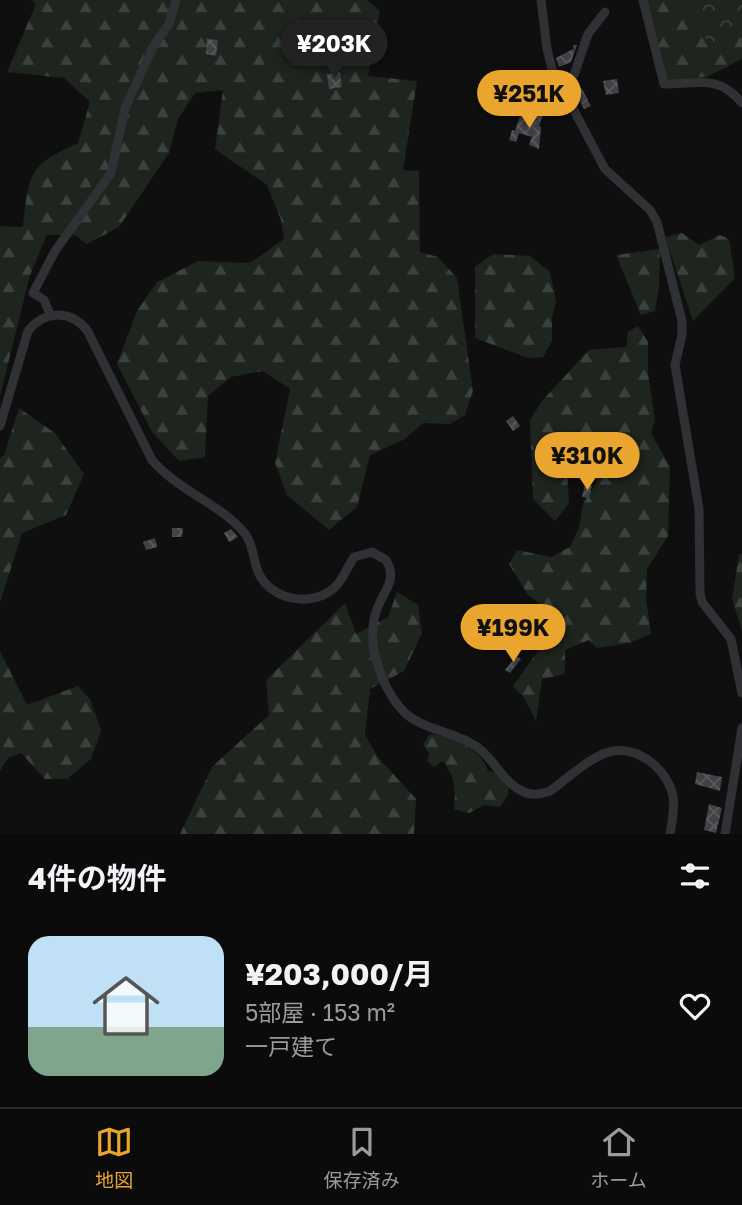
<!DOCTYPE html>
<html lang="ja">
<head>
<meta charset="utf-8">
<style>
  :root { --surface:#0b0b0c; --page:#141415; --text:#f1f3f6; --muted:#9a9b9d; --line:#2b2b2d; --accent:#e9a52e }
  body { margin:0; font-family:"Golos Text","Noto Sans JP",sans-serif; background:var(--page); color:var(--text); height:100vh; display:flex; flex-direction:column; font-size:26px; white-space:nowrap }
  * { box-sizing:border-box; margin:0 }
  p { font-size:23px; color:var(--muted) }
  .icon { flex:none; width:38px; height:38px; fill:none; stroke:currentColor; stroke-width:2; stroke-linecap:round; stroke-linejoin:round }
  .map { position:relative; height:834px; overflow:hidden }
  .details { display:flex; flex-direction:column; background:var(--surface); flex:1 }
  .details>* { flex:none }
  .price { position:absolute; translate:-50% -60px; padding:0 16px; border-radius:24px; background:var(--accent); color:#111; font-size:23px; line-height:46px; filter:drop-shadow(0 2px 4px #0008) }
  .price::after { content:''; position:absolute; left:50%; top:42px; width:21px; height:16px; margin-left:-10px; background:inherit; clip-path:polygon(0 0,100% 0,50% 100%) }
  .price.current { background:#222; color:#fff }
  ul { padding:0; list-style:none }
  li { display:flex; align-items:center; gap:21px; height:175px; padding:0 28px }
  li span { display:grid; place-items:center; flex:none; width:196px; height:140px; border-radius:21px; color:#555 }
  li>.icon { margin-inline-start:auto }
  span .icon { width:84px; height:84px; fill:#fffc; stroke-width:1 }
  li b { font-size:30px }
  h2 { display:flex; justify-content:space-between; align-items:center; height:84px; padding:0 28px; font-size:30px }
  .tabs { display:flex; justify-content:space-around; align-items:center; height:98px; border-top:2px solid var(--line); background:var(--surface); font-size:19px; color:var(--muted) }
  .tabs a { display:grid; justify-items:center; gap:4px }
  .tabs .current { color:var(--accent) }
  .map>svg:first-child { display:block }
  .forest { fill:url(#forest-firs) }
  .park { fill:url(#park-crowns) }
  .building { fill:url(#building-cross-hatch) }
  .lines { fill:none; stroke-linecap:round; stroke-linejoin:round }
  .minor { stroke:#303135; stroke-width:9 }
</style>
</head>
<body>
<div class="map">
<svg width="742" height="834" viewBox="0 0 742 834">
  <defs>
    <pattern id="forest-firs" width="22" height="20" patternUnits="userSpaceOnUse" patternTransform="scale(1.75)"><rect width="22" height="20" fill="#1e241e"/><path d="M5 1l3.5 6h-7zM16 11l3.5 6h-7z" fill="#3b413c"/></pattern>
    <pattern id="park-crowns" width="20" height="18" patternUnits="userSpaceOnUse" patternTransform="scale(1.75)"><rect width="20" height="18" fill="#1e241e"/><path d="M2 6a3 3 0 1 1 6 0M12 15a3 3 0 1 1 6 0" fill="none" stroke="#3b413c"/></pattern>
    <pattern id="building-cross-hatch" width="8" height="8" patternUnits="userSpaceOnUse" patternTransform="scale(1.75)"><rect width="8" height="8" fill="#404246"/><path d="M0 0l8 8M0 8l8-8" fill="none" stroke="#585a5e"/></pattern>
  </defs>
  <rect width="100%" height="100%" fill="#0f0f10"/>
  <path class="forest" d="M31,0H367L380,11L368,76L417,81L403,170L419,171L420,252L438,257L457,278L473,391L465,415L450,424L423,423L405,439L370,455L357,507L329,530L287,495L275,463L290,389L263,371L231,377L208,396L205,457L179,461L152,432L117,364L137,311L157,282L198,261L250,263L284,239L281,220L267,185L215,149L223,90L195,93L178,119L169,153L119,227L87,244L75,235H47L30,275L0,396V226L23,227C29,174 27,166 78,143L90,102L64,78L7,72L36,4Z
    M647,0H742V59L707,77L669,80L665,77Z
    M682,233L699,245L720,235L729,239L735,278L693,321L665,237Z
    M660,249L659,286L655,311L641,315L616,255Z
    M493,254L530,256L550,272L556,302L552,318V341L543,357L528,358L475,338V267Z
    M638,326L648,342V373L655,420L651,433L670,467L668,536L647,569L646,598L651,634L630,643L597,648L589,640L565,650V674L542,679L536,721L525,699L513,686L548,637L544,624L548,610L528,595L509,564L517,550L551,557L570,547L579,528L583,504L597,481L591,447L572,431L565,439L569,503L555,521L533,499L530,420L542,401L589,350L626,347L628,332Z
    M19,408L55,433L84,474L66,515L22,533L0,603V458L4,455Z
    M739,554H742V631L732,599Z
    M397,592L418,605L422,633L404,671L370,689L365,735L378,757L416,799L414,834H180L212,767L269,715L266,680L345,603L356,634L388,617Z
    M0,651L27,705L78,686L90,699L101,731L91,759L67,779H45L21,753L8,758L0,771Z
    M434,734C457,740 480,748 488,771L498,773L509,782L508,795L500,807L484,805L469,813L454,809C456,790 455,777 443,761L434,767L427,761L429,754L423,744L429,735Z"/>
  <path class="park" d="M691,0H742V35L712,51L690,6Z"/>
  <path class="building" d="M207,39L218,40L216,56L206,54Z
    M573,45H577L571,62L559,67L556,58L573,49L574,52Z
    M340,72L342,87L329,89L327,74Z
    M617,79L619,93L606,95L603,81Z
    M581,87L591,106L584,109L575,91Z
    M514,92L521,93L519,106L512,104Z
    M535,112L543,115L539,126L541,127L539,149L529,145L532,137L519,133L516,142L509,140L512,130L515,131L520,116L532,120Z
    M513,416L520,426L513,431L506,421Z
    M585,485L592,486L589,498L582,497Z
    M172,528H183L182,537H172Z
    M231,529L238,537L229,542L224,533Z
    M155,538L157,547L146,550L143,542Z
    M516,656L521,659L510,673L505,670Z
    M697,772L722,777L720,791L695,784Z
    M709,804L722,808L716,833L704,830Z"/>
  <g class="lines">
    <path class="minor" d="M541,0L547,49L552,69L561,86L605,169L650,210L657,222L682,321V335L675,365L699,509L700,593L702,602L731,639L742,693
      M643,0L664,84C698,84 718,74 742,103
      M561,86L574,75L588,34L605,12
      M51,316L44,300L33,293L55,251L111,173L125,108L154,45L169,24L176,0
      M0,426L28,331C45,310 70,310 87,330L152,460C178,490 217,503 241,529C254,542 252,558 259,574C273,602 316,608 337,585C344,577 348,566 354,557L372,552L386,560C398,580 384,590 377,609C372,622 372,638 374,651C379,673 389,697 405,713C427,732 455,731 477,747C495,760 503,783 524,792C533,796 541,794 550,791C567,779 584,762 603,754C633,741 667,767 673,796C675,809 672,821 670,834
      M725,834L742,728"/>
  </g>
</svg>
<b class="price current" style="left:334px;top:80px">¥203K</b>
<b class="price" style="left:529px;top:130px">¥251K</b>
<b class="price" style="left:587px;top:492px">¥310K</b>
<b class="price" style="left:513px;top:664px">¥199K</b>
</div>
<section class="details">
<h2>4件の物件<svg class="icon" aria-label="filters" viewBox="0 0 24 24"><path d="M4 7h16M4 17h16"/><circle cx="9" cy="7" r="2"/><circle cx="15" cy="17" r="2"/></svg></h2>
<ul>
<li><span style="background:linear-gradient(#bfe0f5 65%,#7fa58c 0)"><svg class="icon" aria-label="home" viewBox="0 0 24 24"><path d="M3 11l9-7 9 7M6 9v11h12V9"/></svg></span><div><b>¥203,000/月</b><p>5部屋 · 153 m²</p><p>一戸建て</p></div><svg class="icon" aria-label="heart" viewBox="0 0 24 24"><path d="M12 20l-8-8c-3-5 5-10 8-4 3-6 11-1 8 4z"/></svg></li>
</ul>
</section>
<nav class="tabs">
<a class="current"><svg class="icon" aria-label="map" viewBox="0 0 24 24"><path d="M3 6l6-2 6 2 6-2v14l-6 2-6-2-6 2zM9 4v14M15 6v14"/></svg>地図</a>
<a><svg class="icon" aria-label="saved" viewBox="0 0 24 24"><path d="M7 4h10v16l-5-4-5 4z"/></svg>保存済み</a>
<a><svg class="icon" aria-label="home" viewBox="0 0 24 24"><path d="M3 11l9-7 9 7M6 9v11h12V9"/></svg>ホーム</a>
</nav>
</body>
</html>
